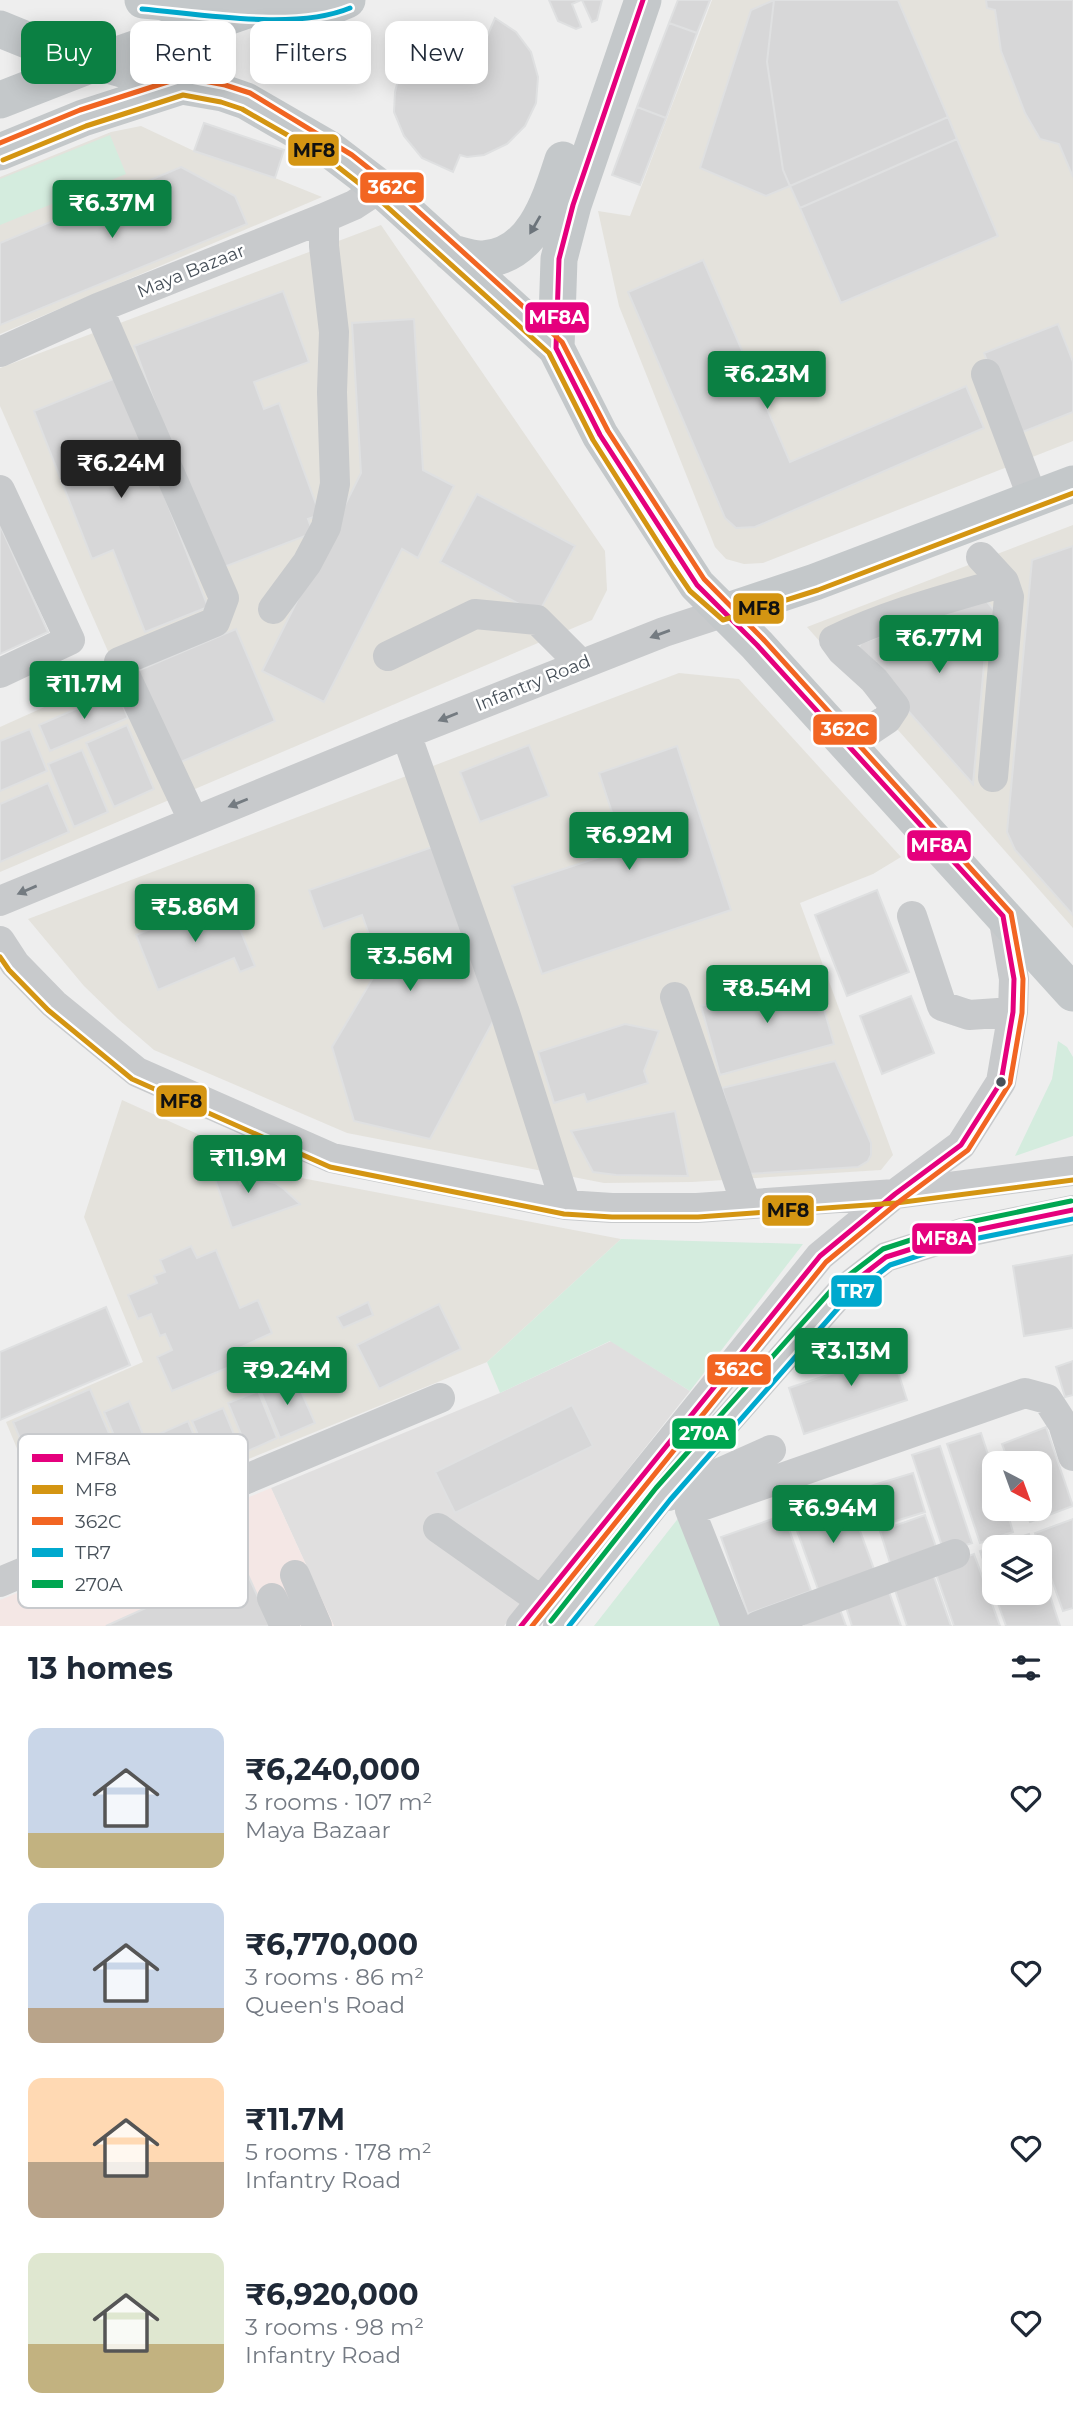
<!DOCTYPE html>
<html lang="en">
<head>
<meta charset="utf-8">
<style>
  :root { --surface:#fff; --page:#f6f6f7; --text:#1f2937; --muted:#747a83; --accent:#0b8043 }
  body { margin:0; font-family:Montserrat,sans-serif; background:var(--page); color:var(--text); height:100vh; display:flex; flex-direction:column; font-size:26px; white-space:nowrap }
  * { box-sizing:border-box; margin:0 }
  p { font-size:23px; color:var(--muted) }
  .icon { flex:none; width:38px; height:38px; fill:none; stroke:currentColor; stroke-width:2; stroke-linecap:round; stroke-linejoin:round }
  .map { position:relative; height:1626px; overflow:hidden }
  .details { display:flex; flex-direction:column; background:var(--surface); flex:1 }
  .details>* { flex:none }
  .guide { position:absolute; left:21px; top:21px; width:700px; height:63px; display:flex; gap:14px }
  .needle { width:46px; rotate:139deg }
  .controls { position:absolute; left:982px; top:1451px; display:grid; gap:14px }
  .controls a { display:grid; place-items:center; width:70px; height:70px; border-radius:14px; background:var(--surface); box-shadow:0 4px 18px #0003; font-size:35px }
  .price { position:absolute; translate:-50% -60px; padding:0 16px; border-radius:7px; background:var(--accent); color:#fff; font-size:23px; line-height:46px; filter:drop-shadow(0 2px 4px #0008) }
  .price::after { content:''; position:absolute; left:50%; top:42px; width:21px; height:16px; margin-left:-10px; background:inherit; clip-path:polygon(0 0,100% 0,50% 100%) }
  .price.on { background:#222; color:#fff }
  ul { padding:0; list-style:none }
  li { display:flex; align-items:center; gap:21px; height:175px; padding:0 28px }
  li span { display:grid; place-items:center; flex:none; width:196px; height:140px; border-radius:14px; color:#555 }
  li>.icon { margin-inline-start:auto }
  span .icon { width:84px; height:84px; fill:#fffc; stroke-width:1 }
  li b { font-size:30px }
  h2 { display:flex; justify-content:space-between; align-items:center; height:84px; padding:0 28px; font-size:30px }
  .pill { padding:0 24px; border-radius:14px; background:var(--surface); box-shadow:0 4px 18px #0003; font-size:24px; line-height:63px }
  .pill.on { background:var(--accent); color:#fff }
  .map>svg:first-child { display:block }
  .commercial { fill:#e4e2dc }
  .education { fill:#e0dfdf }
  .medical { fill:#f4e7e5 }
  .green { fill:#d4ecde }
  .building { fill:#d7d7d8; stroke:#dfe0e1; stroke-width:2 }
  .lines { fill:none; stroke-linecap:round; stroke-linejoin:round }
  .minor { stroke:#c8cacc; stroke-width:30 }
  .major { stroke:#c4c8ca; stroke-width:37 }
  .bus-1-casing { stroke:#fff; stroke-width:10 }
  .bus-2-casing { stroke:#fff; stroke-width:10 }
  .bus-3-casing { stroke:#fff; stroke-width:10 }
  .bus-4-casing { stroke:#fff; stroke-width:10 }
  .bus-5-casing { stroke:#fff; stroke-width:10 }
  .bus-1 { stroke:#e5007d; stroke-width:5 }
  .bus-2 { stroke:#d49512; stroke-width:5 }
  .bus-3 { stroke:#f26522; stroke-width:5 }
  .bus-4 { stroke:#00a9ce; stroke-width:5 }
  .bus-5 { stroke:#00a651; stroke-width:5 }
  .oneway { fill:#6c747b }
  .oneway2 { fill:#747b81 }
  .bus-dot { fill:#475059; stroke:#fff; stroke-width:2.5 }
  .labels { text-anchor:middle; stroke-width:5; stroke-linejoin:round; paint-order:stroke }
  .street-label { font-size:18px; fill:#475059; stroke:#fff }
  .key { fill:#fff; stroke:#c8cacd; stroke-width:2 }
  .key-label { font-size:19px; fill:#475059 }
  .line-badge { stroke:#fff; stroke-width:2.5 }
  .badge-label { font-size:19px; text-anchor:middle; font-weight:bold; fill:#fff }
  .pale-badge-label { font-size:19px; text-anchor:middle; font-weight:bold; fill:#111 }
</style>
</head>
<body>
<div class="map">
<svg width="1073" height="1626" viewBox="0 0 1073 1626">
  <rect width="100%" height="100%" fill="#eee"/>
  <path class="commercial" d="M712,0H1073V441L763,563L744,564L726,559L715,547L619,306L598,211L630,216Z
    M141,126L194,151L275,178L322,197L0,334V177L111,132Z
    M381,225L605,551L607,590L592,620L0,872V727L118,674L0,406V368Z
    M1073,525V928L807,627Z
    M679,673L739,679L901,857L873,874L800,903L893,1155L881,1170L692,1182L604,1183L347,1133L154,1050L118,1019L84,986L28,919Z
    M122,1100L291,1176L621,1239L487,1362L54,1538L6,1422L143,1362L84,1217Z"/>
  <path class="education" d="M611,1341L690,1391L504,1626H334L271,1488L500,1393Z"/>
  <path class="medical" d="M271,1488L334,1626H0V1600Z"/>
  <path class="green" d="M110,135L126,174L0,225V179Z
    M1058,1041L1067,1047L1073,1057V1136L1015,1156L1052,1079Z
    M621,1239L803,1244L690,1391L610,1341L500,1393L487,1362Z
    M680,1516L722,1626H594Z"/>
  <path class="building" d="M549,0H581L572,4L581,27L576,29L558,21Z
    M582,0H602L597,20L592,22Z
    M678,0H710L697,33L669,23Z
    M774,0L767,62L783,170L790,186L766,196L700,168L751,10Z
    M774,0H898L948,117L790,186L783,170L767,62Z
    M986,0H1073V177L1059,144L1040,139L1025,113L1001,51L995,10L987,8Z
    M495,18L516,32L531,52L538,77L536,103L525,126L507,144L484,155L467,157L460,155L453,172L422,158L404,136L394,112L395,92L402,64L421,48L441,40L466,39L483,46Z
    M669,23L697,33L666,118L637,107Z
    M637,107L666,118L640,185L612,175Z
    M948,117L957,139L800,208L790,186Z
    M204,123L284,150L275,178L194,151Z
    M957,139L998,236L841,303L800,208Z
    M181,167L235,196L247,224L0,325V243Z
    M703,260L790,462L966,386L984,428L755,527L736,528L725,518L628,292Z
    M283,291L309,362L254,382L264,409L279,403L320,515L308,519L313,533L216,570L134,346Z
    M414,319L423,470L454,486L418,558L402,549L324,702L262,671L361,473L352,323Z
    M1058,324L1073,362V412L1015,435L984,353Z
    M118,377L208,607L145,632L113,550L92,559L34,411Z
    M477,494L575,546L538,614L440,562Z
    M0,525L48,632L0,654Z
    M1073,546V915L1015,850L1007,832L1032,560Z
    M985,599L994,610V641L986,643L973,784L862,659L859,647L861,643Z
    M236,629L275,721L174,765L135,672Z
    M117,691L128,718L50,751L39,725Z
    M127,725L154,789L114,807L86,743Z
    M30,729L47,771L0,791V741Z
    M529,745L549,796L480,822L460,772Z
    M677,746L731,910L542,974L512,886L624,849L599,773Z
    M82,750L108,812L74,827L48,764Z
    M48,783L69,832L0,862V804Z
    M441,844L498,1012L430,1139L354,1121L332,1047L380,966L362,915L323,929L309,890Z
    M877,890L909,972L847,996L815,915Z
    M227,897L255,966L240,972L234,958L158,990L136,935Z
    M814,974L834,1044L720,1075L701,1006Z
    M911,996L934,1053L882,1074L860,1016Z
    M625,1024L659,1031L644,1071L648,1083L587,1102L584,1094L554,1103L538,1052Z
    M835,1061L871,1143V1155L868,1161L858,1167L747,1174L722,1088Z
    M675,1111L688,1176L616,1175L593,1172L571,1131Z
    M230,1155L240,1184L253,1178L275,1183L284,1189L300,1204L232,1228L209,1162Z
    M191,1246L197,1258L216,1250L240,1308L258,1300L272,1333L239,1348L244,1361L172,1391L157,1357L172,1350L165,1334L160,1336L151,1314L138,1319L128,1295L157,1283L154,1276L165,1272L160,1260Z
    M1073,1255V1328L1024,1336L1013,1266Z
    M368,1302L373,1315L343,1328L337,1317Z
    M439,1304L461,1349L379,1389L357,1345Z
    M106,1307L130,1365L0,1420V1352Z
    M885,1331L907,1400L804,1434L789,1388L861,1364L853,1341Z
    M1073,1361V1395L1065,1397L1056,1367Z
    M294,1375L315,1423L280,1438L260,1390Z
    M90,1389L136,1496L58,1529L13,1422Z
    M258,1391L277,1438L248,1451L228,1403Z
    M129,1401L166,1489L141,1499L104,1412Z
    M572,1405L593,1446L455,1513L435,1472Z
    M223,1408L243,1456L213,1469L192,1421Z
    M188,1421L209,1471L168,1488L148,1439Z
    M1046,1427L1073,1506L1030,1522L1025,1508H1040V1463H1009L1002,1444Z
    M981,1433L994,1473V1508H1006L1013,1532L980,1543L947,1444Z
    M940,1446L972,1543L944,1552L912,1455Z
    M913,1473L925,1512L876,1527L864,1488Z
    M848,1498L875,1572L819,1592L792,1517Z
    M784,1515L811,1591L748,1614L721,1537Z
    M925,1515L936,1547L890,1563L880,1531Z
    M1073,1519V1608L1063,1611L1035,1533Z
    M1029,1534L1033,1547H994V1592L980,1551Z
    M974,1554L1000,1626H954L934,1568Z
    M243,1564L271,1626H106Z
    M1040,1565L1060,1626H1006L994,1592H1040Z
    M932,1571L951,1626H907L893,1584Z
    M888,1589L901,1626H852L845,1604Z
    M839,1607L846,1626H805L803,1619Z"/>
  <g class="lines">
    <path class="minor" d="M98,308L224,598L215,622L119,662L193,820
      M0,352L98,308L324,218L354,205L380,188
      M986,374L1033,499
      M0,490L70,640L0,673
      M981,557L1004,582L1009,597L993,777
      M273,609L307,563L326,527L335,484L332,392L334,332L324,246V218
      M388,656L475,614L537,620L581,664
      M406,734L505,1013L566,1205
      M848,745L887,719L895,707L874,680L842,651L834,640C888,614 946,599 1004,582
      M0,901L406,734L664,632L725,612
      M912,916L942,1006L969,1015L1013,1012
      M0,941L15,964L54,1004L137,1072L332,1158L566,1205L612,1208H697L895,1194L1073,1171
      M675,997L746,1204
      M668,1496L771,1450
      M438,1528L540,1600
      M295,1575L317,1626
      M0,1582L440,1398
      M272,1598L285,1626
      M521,1626L820,1256L895,1194L961,1145L1001,1082L1013,1012L1014,979L1003,916
      M558,1626L663,1494L841,1292L886,1257L962,1233L1073,1210
      M736,1626L690,1510L1025,1393L1047,1399L1063,1424L1073,1456
      M758,1626L955,1554"/>
    <path class="major" d="M143,0L283,12L335,5L347,0
      M0,29L44,47L182,86L223,93L246,101L329,149L380,188L556,348L600,435L697,585L757,645L1073,993
      M0,100L100,61L253,8
      M0,152L83,118L182,86
      M451,253C461,255 473,260 483,259C533,257 550,200 563,160
      M556,348L559,259L573,205L643,0
      M725,612L815,582L1073,484"/>
    <g class="bus-1-casing">
      <path id="bus-1" d="M832,1303L841,1292L886,1257L962,1233L1073,1210
        M521,1626L820,1256L895,1194L961,1145L1001,1082L1013,1012L1014,979L1003,916L757,645L697,585L600,435L556,348L559,259L573,205L643,0"/>
    </g>
    <g class="bus-2-casing">
      <path id="bus-2" d="M3,160L86,126L183,95L221,102L242,109L324,156L374,195L549,353L593,440L673,566L690,591L723,620L818,590L1073,493
        M0,957L9,970L48,1010L132,1079L330,1167L564,1214L612,1217H698L896,1203L1073,1180"/>
    </g>
    <g class="bus-3-casing">
      <path id="bus-3" d="M0,143L80,110L183,77L225,85L250,93L352,155L386,182L562,342L608,431L704,579L763,639L1011,913L1023,979L1022,1013L1010,1083L968,1150L900,1201L826,1262L532,1626"/>
    </g>
    <g class="bus-4-casing">
      <path id="bus-4" d="M142,9C202,14 295,31 350,8
        M569,1626L670,1500L847,1298L890,1265L964,1241L1073,1219"/>
    </g>
    <g class="bus-5-casing">
      <path id="bus-5" d="M551,1621L656,1488L836,1285L883,1249L960,1224L1071,1201"/>
    </g>
    <use href="#bus-1" class="bus-1"/>
    <use href="#bus-2" class="bus-2"/>
    <use href="#bus-3" class="bus-3"/>
    <use href="#bus-4" class="bus-4"/>
    <use href="#bus-5" class="bus-5"/>
  </g>
  <defs><path id="oneway-solid" d="M-6-.8H1V-3.2L6.5 0L1 3.2V.8H-6Z" transform="scale(1.75)"/></defs>
  <use class="oneway" href="#oneway-solid" transform="translate(535 225) rotate(120)"/>
  <g class="oneway2">
    <use href="#oneway-solid" transform="translate(660 634) rotate(160)"/>
    <use href="#oneway-solid" transform="translate(448 717) rotate(158)"/>
    <use href="#oneway-solid" transform="translate(238 803) rotate(158)"/>
    <use href="#oneway-solid" transform="translate(27 890) rotate(157)"/>
  </g>
  <circle class="bus-dot" cx="1001" cy="1082" r="6"/>
  <g class="labels">
    <g class="street-label">
      <text transform="translate(191 271) rotate(-22)" y="6">Maya Bazaar</text>
      <text transform="translate(533 683) rotate(-22)" y="6">Infantry Road</text>
    </g>
  </g>
  <rect x="18" y="1434" width="230" height="174" rx="10" class="key"/>
  <rect x="32" y="1454" width="31" height="8" fill="#e5007d"/>
  <rect x="32" y="1485" width="31" height="9" fill="#d49512"/>
  <rect x="32" y="1517" width="31" height="8" fill="#f26522"/>
  <rect x="32" y="1548" width="31" height="9" fill="#00a9ce"/>
  <rect x="32" y="1580" width="31" height="8" fill="#00a651"/>
  <g class="key-label">
    <text x="75" y="1465">MF8A</text>
    <text x="75" y="1496">MF8</text>
    <text x="75" y="1528">362C</text>
    <text x="75" y="1559">TR7</text>
    <text x="75" y="1591">270A</text>
  </g>
  <g class="line-badge">
    <rect x="287" y="133" width="53" height="34" rx="7" fill="#d49512"/>
    <rect x="359" y="171" width="66" height="33" rx="7" fill="#f26522"/>
    <rect x="524" y="301" width="66" height="33" rx="7" fill="#e5007d"/>
    <rect x="732" y="592" width="53" height="33" rx="7" fill="#d49512"/>
    <rect x="812" y="713" width="66" height="33" rx="7" fill="#f26522"/>
    <rect x="906" y="829" width="66" height="33" rx="7" fill="#e5007d"/>
    <rect x="155" y="1084" width="53" height="34" rx="7" fill="#d49512"/>
    <rect x="761" y="1194" width="54" height="33" rx="7" fill="#d49512"/>
    <rect x="911" y="1222" width="66" height="33" rx="7" fill="#e5007d"/>
    <rect x="830" y="1274" width="53" height="34" rx="7" fill="#00a9ce"/>
    <rect x="706" y="1353" width="66" height="33" rx="7" fill="#f26522"/>
    <rect x="671" y="1417" width="66" height="33" rx="7" fill="#00a651"/>
  </g>
  <g class="badge-label">
    <text x="392" y="194">362C</text>
    <text x="557" y="324">MF8A</text>
    <text x="845" y="736">362C</text>
    <text x="939" y="852">MF8A</text>
    <text x="944" y="1245">MF8A</text>
    <text x="856" y="1298">TR7</text>
    <text x="739" y="1376">362C</text>
    <text x="704" y="1440">270A</text>
  </g>
  <g class="pale-badge-label">
    <text x="314" y="157">MF8</text>
    <text x="759" y="615">MF8</text>
    <text x="181" y="1108">MF8</text>
    <text x="788" y="1217">MF8</text>
  </g>
</svg>
<div class="controls">
<a><svg class="needle" viewBox="-14 -14 28 28"><path d="M0-13l5 13h-10z" fill="#e53935"/><path d="M0 13l5-13h-10z" fill="#747a83"/></svg></a>
<a><svg class="icon" aria-label="layers" viewBox="0 0 24 24"><path d="M12 4l9 5-9 5-9-5zM3 14l9 5 9-5"/></svg></a>
</div>
<b class="price" style="left:112px;top:240px">₹6.37M</b>
<b class="price" style="left:767px;top:411px">₹6.23M</b>
<b class="price on" style="left:121px;top:500px">₹6.24M</b>
<b class="price" style="left:939px;top:675px">₹6.77M</b>
<b class="price" style="left:84px;top:721px">₹11.7M</b>
<b class="price" style="left:629px;top:872px">₹6.92M</b>
<b class="price" style="left:195px;top:944px">₹5.86M</b>
<b class="price" style="left:410px;top:993px">₹3.56M</b>
<b class="price" style="left:767px;top:1025px">₹8.54M</b>
<b class="price" style="left:248px;top:1195px">₹11.9M</b>
<b class="price" style="left:851px;top:1388px">₹3.13M</b>
<b class="price" style="left:287px;top:1407px">₹9.24M</b>
<b class="price" style="left:833px;top:1545px">₹6.94M</b>
<div class="guide">
<a class="pill on">Buy</a>
<a class="pill">Rent</a>
<a class="pill">Filters</a>
<a class="pill">New</a>
</div>
</div>
<section class="details">
<h2>13 homes<svg class="icon" aria-label="filters" viewBox="0 0 24 24"><path d="M4 7h16M4 17h16"/><circle cx="9" cy="7" r="2"/><circle cx="15" cy="17" r="2"/></svg></h2>
<ul>
<li><span style="background:linear-gradient(#c9d6e8 75%,#c2b280 0)"><svg class="icon" aria-label="home" viewBox="0 0 24 24"><path d="M3 11l9-7 9 7M6 9v11h12V9"/></svg></span><div><b>₹6,240,000</b><p>3 rooms · 107 m²</p><p>Maya Bazaar</p></div><svg class="icon" aria-label="heart" viewBox="0 0 24 24"><path d="M12 20l-8-8c-3-5 5-10 8-4 3-6 11-1 8 4z"/></svg></li>
<li><span style="background:linear-gradient(#c9d6e8 75%,#b9a48a 0)"><svg class="icon" aria-label="home" viewBox="0 0 24 24"><path d="M3 11l9-7 9 7M6 9v11h12V9"/></svg></span><div><b>₹6,770,000</b><p>3 rooms · 86 m²</p><p>Queen's Road</p></div><svg class="icon" aria-label="heart" viewBox="0 0 24 24"><path d="M12 20l-8-8c-3-5 5-10 8-4 3-6 11-1 8 4z"/></svg></li>
<li><span style="background:linear-gradient(#ffd9b3 60%,#b9a48a 0)"><svg class="icon" aria-label="home" viewBox="0 0 24 24"><path d="M3 11l9-7 9 7M6 9v11h12V9"/></svg></span><div><b>₹11.7M</b><p>5 rooms · 178 m²</p><p>Infantry Road</p></div><svg class="icon" aria-label="heart" viewBox="0 0 24 24"><path d="M12 20l-8-8c-3-5 5-10 8-4 3-6 11-1 8 4z"/></svg></li>
<li><span style="background:linear-gradient(#dfe7d0 65%,#c2b280 0)"><svg class="icon" aria-label="home" viewBox="0 0 24 24"><path d="M3 11l9-7 9 7M6 9v11h12V9"/></svg></span><div><b>₹6,920,000</b><p>3 rooms · 98 m²</p><p>Infantry Road</p></div><svg class="icon" aria-label="heart" viewBox="0 0 24 24"><path d="M12 20l-8-8c-3-5 5-10 8-4 3-6 11-1 8 4z"/></svg></li>
</ul>
</section>
</body>
</html>
